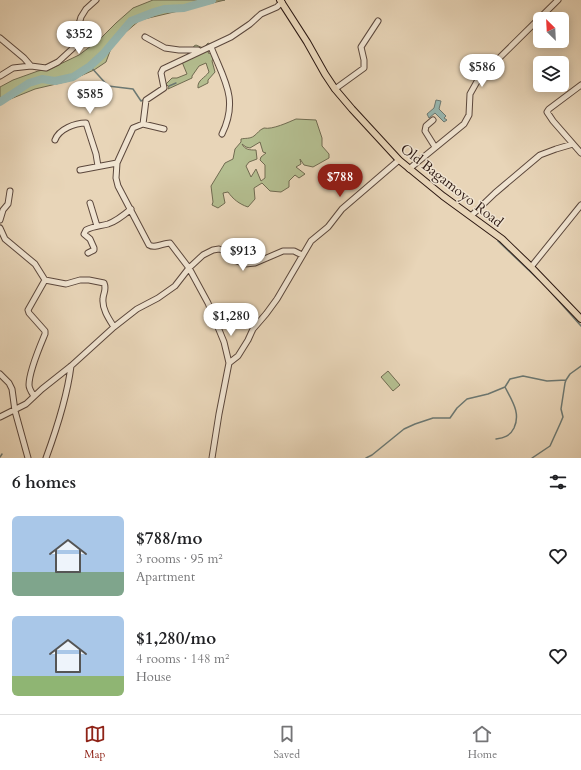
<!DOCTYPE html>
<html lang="en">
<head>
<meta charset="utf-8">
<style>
  :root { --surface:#fff; --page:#f6f6f6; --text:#202124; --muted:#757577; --line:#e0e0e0; --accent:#8f2418 }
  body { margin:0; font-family:Cardo,serif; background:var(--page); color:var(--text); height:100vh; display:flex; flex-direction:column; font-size:15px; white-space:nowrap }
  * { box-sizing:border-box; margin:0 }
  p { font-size:13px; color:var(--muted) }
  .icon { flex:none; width:22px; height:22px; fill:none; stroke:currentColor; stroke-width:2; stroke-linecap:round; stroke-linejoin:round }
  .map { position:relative; height:458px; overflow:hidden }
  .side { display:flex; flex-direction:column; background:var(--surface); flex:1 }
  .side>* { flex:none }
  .needle { width:26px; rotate:336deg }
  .fabs { position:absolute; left:533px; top:12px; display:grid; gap:8px }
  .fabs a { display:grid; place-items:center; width:36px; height:36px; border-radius:6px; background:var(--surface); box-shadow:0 2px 10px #0003; font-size:20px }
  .price { position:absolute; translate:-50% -34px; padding:0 9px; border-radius:14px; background:#fff; color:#222; font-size:13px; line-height:26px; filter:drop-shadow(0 1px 2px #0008) }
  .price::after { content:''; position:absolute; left:50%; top:24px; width:12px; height:9px; margin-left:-6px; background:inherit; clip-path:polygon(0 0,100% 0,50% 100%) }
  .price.on { background:var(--accent); color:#fff }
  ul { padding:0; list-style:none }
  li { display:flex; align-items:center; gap:12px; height:100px; padding:0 12px }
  li span { display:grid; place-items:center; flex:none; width:112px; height:80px; border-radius:6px; color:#555 }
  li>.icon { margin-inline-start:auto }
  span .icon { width:48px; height:48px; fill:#fffc; stroke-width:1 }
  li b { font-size:17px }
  h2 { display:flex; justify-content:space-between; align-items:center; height:48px; padding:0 12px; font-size:17px }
  .dock { display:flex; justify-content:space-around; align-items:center; height:56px; border-top:1px solid var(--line); background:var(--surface); font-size:11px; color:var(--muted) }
  .dock a { display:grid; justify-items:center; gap:2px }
  .dock .on { color:var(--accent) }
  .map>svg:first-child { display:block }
  .green { fill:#b4be90; stroke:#706b51; fill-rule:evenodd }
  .water { fill:#97b8b2; stroke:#6c7872 }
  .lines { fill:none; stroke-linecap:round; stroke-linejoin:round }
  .stream { stroke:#6c7872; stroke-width:1.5 }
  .river { stroke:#97b8b2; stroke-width:8 }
  .minor-casing { stroke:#5b473c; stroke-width:7 }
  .major-casing { stroke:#2c1812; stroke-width:8 }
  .minor { stroke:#f0e4d1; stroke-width:5 }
  .major { stroke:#e8d5b8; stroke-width:6 }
  .labels { text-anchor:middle; stroke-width:3; stroke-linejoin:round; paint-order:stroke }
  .street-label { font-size:14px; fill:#2c1812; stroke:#f0e4d1 }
</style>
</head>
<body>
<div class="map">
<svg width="581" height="458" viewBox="0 0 581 458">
  <rect width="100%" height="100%" fill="#e8d5b8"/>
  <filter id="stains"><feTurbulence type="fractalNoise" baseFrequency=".005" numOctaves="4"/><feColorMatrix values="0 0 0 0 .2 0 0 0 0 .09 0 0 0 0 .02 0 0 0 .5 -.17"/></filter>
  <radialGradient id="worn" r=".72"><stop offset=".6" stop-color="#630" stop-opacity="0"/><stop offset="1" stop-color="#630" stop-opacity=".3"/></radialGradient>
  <path class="green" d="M153,0H225L140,20L113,43L106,62L94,70L69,81L35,89L3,102L0,105V87L13,80L38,71L52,68L79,55L99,40L116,23L133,8Z
    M208,43L212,45L208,53L213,54L214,57L212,61L215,72L208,80V83L198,88C197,80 205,78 209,72L206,63L199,66L192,76V78L168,89L169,87L166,84L172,78H177L187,74L182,62L196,56L193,48L194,46L196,45L203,48Z
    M296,119L316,120L322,138V146L329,154V158L313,167L304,165L300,159L301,164L296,167L305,174L299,178L295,175L289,181V187L281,192L270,191L262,183L254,188L255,199L248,207C239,204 233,199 228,192L223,193L225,203L218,208L212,205L213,202L211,186L225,163L233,159L235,149L241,142V139C245,138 250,139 254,136C258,133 259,130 264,128C272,130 289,122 296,119ZM260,142L263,152L266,153L261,157L260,160L265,165V178L261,181L256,169L251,177L246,166L249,162L257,159L256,150C250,150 245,150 242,144L246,147L250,148Z
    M388,371L400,385L393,391L381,377Z"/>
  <path class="water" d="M436,100L441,101L439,109L446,116L444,118L447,120L444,122L435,113L429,118L427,114L434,108Z"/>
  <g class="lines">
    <path class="stream" d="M90,66L108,86L133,89L141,101L145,99
      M169,86L176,83
      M498,241L538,279
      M549,290L581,326
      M496,439C504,438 510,436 514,428C521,413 512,401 505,387
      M0,457L2,454
      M366,458L372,455L404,429L415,424L433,418H450L457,408L467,399L488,394L505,387L510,379L523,376L547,381L566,380L570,374L581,366
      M532,458L550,446L560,424L563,417L561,409L565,383L566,380"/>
    <path class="river" d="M0,102L29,83L42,79L55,81L73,77L90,66L103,54L131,21L154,12L164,9L184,8L212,0"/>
    <g class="minor-casing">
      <path id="minor" d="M145,37L165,48L179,50H198
        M0,38L24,58L31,66
        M211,47C224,80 239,99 222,134
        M0,76L13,68L31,66L46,68L58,62L71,50L77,44L81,35L79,24L81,17L86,9L96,0
        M581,85L549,109L547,112L553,121L581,153
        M335,89L364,68V60L361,47L378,21
        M433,120L426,126L425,131L435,147
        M143,124L146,100L164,88L161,73L163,69L231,37L250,24L261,14L277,7L282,2
        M164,129L143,124L133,128L117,163L116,178L118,186L149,245C155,249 163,243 170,243L189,268L208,303L224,342L229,363L219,414L212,458
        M55,140C59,129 75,123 86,123L96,154L98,166
        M409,169L464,124L469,115L470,94L479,78L558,0
        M80,170L117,163
        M90,203L97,226
        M471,216L495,193L540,155L556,149L573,144
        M0,220L3,210L8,204L10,191
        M0,228L5,239L35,264L45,280
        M88,253L94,250V248L90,239L84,234L86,230C93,226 101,226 108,224C117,221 124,215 131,209
        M531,267L581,205
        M229,363L238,356L248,340L253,329L266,314L277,299L311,241L328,227L342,209L399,160
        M0,374L9,383L12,389L15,411L28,458
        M34,396C32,393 29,389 29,385C29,371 40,346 45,334V331L29,313L28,310L45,280L66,284L80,280H89L104,283C107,290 103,293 103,299C102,309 109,319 114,327
        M0,417L26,404L42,389L71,366L114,327L137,309L158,298L175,286L189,268L203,255L213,250L219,249L225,251L237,261L245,264L255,263L283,251H294L302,255
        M46,458C57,428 67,398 71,366"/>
    </g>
    <g class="major-casing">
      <path id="major" d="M280,0L307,42L325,74L335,89L352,109L399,160L443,196L502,239L531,267L581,319"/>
    </g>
    <use href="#minor" class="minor"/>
    <use href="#major" class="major"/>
  </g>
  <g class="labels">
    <g class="street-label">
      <text transform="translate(452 185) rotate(38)" y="5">Old Bagamoyo Road</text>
    </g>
  </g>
  <rect width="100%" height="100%" filter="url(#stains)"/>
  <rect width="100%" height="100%" fill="url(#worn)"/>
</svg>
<div class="fabs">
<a><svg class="needle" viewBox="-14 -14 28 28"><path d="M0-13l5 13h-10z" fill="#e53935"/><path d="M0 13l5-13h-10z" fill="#757577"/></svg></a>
<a><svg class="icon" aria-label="layers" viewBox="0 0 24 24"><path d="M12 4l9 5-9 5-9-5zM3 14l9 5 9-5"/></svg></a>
</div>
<b class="price" style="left:79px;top:55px">$352</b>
<b class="price" style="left:482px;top:88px">$586</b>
<b class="price" style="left:90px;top:115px">$585</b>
<b class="price on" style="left:340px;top:198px">$788</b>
<b class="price" style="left:243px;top:272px">$913</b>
<b class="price" style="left:231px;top:337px">$1,280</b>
</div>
<section class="side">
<h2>6 homes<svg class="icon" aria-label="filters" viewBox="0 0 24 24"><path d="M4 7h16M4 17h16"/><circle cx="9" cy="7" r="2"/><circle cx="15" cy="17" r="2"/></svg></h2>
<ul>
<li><span style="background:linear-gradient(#a9c7e8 70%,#7fa58c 0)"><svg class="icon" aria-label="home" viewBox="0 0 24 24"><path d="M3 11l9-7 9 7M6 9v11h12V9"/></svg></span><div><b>$788/mo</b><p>3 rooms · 95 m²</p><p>Apartment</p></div><svg class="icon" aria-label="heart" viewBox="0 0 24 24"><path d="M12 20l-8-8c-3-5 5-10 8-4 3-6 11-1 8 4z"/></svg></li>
<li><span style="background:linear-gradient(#a9c7e8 75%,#8fb573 0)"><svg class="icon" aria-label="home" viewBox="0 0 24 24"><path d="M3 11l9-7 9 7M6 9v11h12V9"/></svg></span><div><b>$1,280/mo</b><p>4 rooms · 148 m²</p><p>House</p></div><svg class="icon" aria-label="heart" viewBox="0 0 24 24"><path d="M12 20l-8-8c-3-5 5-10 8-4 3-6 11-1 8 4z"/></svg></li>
</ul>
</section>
<nav class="dock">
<a class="on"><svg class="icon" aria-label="map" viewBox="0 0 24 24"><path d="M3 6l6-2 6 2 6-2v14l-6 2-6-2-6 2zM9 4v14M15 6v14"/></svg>Map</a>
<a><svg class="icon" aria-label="saved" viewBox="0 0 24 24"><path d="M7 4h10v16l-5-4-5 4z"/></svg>Saved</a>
<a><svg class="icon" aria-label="home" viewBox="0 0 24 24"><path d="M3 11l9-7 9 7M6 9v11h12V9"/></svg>Home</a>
</nav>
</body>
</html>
